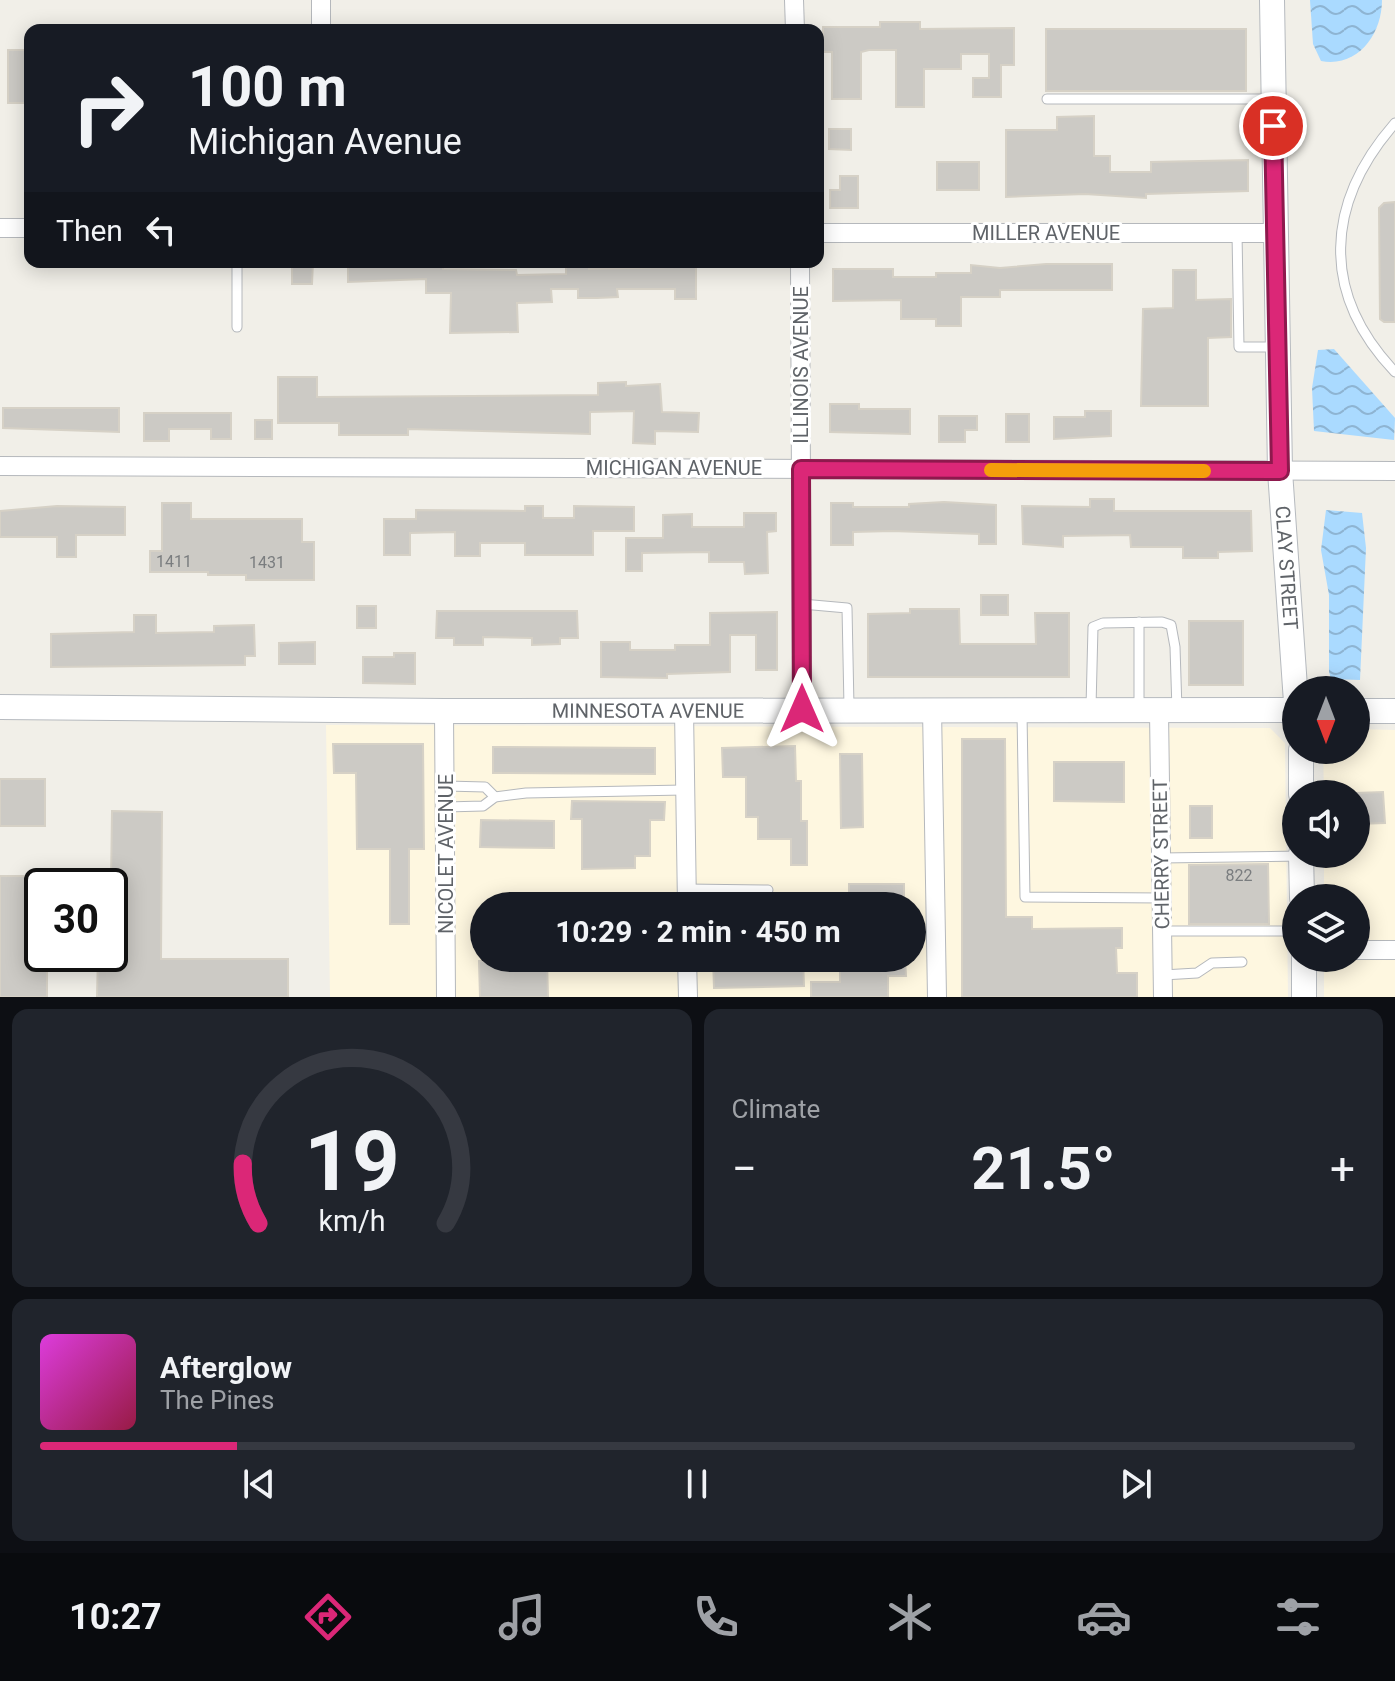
<!DOCTYPE html>
<meta charset="utf-8">
<style>
body{margin:0;font-family:Roboto,sans-serif;background:#20242c;color:#f1f3f6;height:100vh;display:flex;flex-direction:column;font-size:30px;white-space:nowrap}
*{box-sizing:border-box;margin:0}
p{font-size:26px;color:#9ea1a6}
.icon{flex:none;width:44px;height:44px;fill:none;stroke:currentColor;stroke-width:2;stroke-linecap:round;stroke-linejoin:round}
.map{position:relative;height:997px;overflow:hidden}
.sheet{display:flex;flex-direction:column;gap:12px;padding:12px;background:#0d0f14;flex:1}
.sheet>*{flex:none}
.banner{position:absolute;left:24px;top:24px;width:800px;height:244px;border-radius:16px;box-shadow:0 4px 20px #0003;background:#171b24;color:#f1f3f6;overflow:hidden}
.needle{width:52px;rotate:180deg}
.fabs{position:absolute;left:1282px;top:676px;display:grid;gap:16px}
.fabs a{display:grid;place-items:center;width:88px;height:88px;border-radius:50%;background:#171b24;box-shadow:0 4px 20px #0003;font-size:40px}
.speed{position:absolute;left:24px;top:868px;display:flex;gap:16px;font-size:40px;font-weight:700;text-align:center}
.speed>*{display:grid;place-content:center;width:104px;height:104px;border-radius:50%;background:#171b24;box-shadow:0 4px 20px #0003;line-height:1}
.speed .limit{border:4px solid #111;border-radius:12px;background:#fff;color:#111}
.pin{position:absolute;display:grid;place-items:center;width:68px;height:68px;color:#fff;margin:-34px;border:4px solid #fff;border-radius:50%;box-shadow:0 2px 8px #0007}
.me{position:absolute;width:88px;margin:-44px;rotate:0deg;stroke-linejoin:round;filter:drop-shadow(0 0 6px #0008)}
.turn{display:flex;align-items:center;gap:28px;height:168px;padding:0 32px;font-size:36px}
.turn .icon{width:104px;height:104px;stroke-width:2.5}
.turn b{display:block;font-size:56px;line-height:68px}
.then{display:flex;align-items:center;height:76px;padding:0 32px;background:#0003;gap:16px;font-size:30px}
.big{font-size:60px;font-weight:700;line-height:1.1}
.sheet .card{flex:1;display:flex;flex-direction:column;justify-content:center;gap:12px;min-width:0;padding:0 28px;border-radius:16px;background:#20242c}
.sheet .dial{align-items:center;gap:0}
.dial svg{height:208px;overflow:visible;fill:none;stroke:#363941;stroke-width:7;stroke-linecap:round;text-anchor:middle}
.dial text{fill:#f1f3f6;stroke:none}
.song{display:flex;align-items:center;gap:24px}
.cover{width:96px;height:96px;border-radius:12px;background:linear-gradient(135deg,hsl(300 70% 55%),hsl(340 70% 35%))}
.played{height:8px;border-radius:4px;background:linear-gradient(90deg,#db2777 15%,#363941 15%)}
.keys{display:flex;justify-content:space-around;direction:ltr}
.heat{display:flex;justify-content:space-between;align-items:center;font-size:44px;direction:ltr}
.sheet .tiles{flex:1;display:grid;gap:12px;grid-template-columns:1fr 1fr}
.card:last-child{grid-column:span 2}
.trip{position:absolute;left:470px;top:892px;width:456px;height:80px;border-radius:40px;background:#171b24;box-shadow:0 4px 20px #0003;font-weight:700;line-height:80px;text-align:center}
.menu{display:flex;height:128px;justify-content:space-around;align-items:center;background:#090b0e;color:#9ea1a6}
.menu .icon{width:56px;height:56px}
.menu .selected{color:#db2777}
.menu b{font-size:36px;color:#f1f3f6}
.map>svg:first-child{display:block}
.commercial{fill:#fef7e0;fill-rule:evenodd}
.water{fill:url(#water-waves)}
.building{fill:#cccac5;stroke:#d6d1c6;stroke-width:2}
.lines{fill:none;stroke-linecap:round;stroke-linejoin:round}
.lane-casing{stroke:#b5b8bc;stroke-width:11}
.street-casing{stroke:#b5b8bc;stroke-width:20}
.secondary-casing{stroke:#b6babf;stroke-width:26}
.lane{stroke:#fff;stroke-width:9}
.street{stroke:#fff;stroke-width:18}
.secondary{stroke:#fff;stroke-width:24}
.route-casing{stroke:#8e194d;stroke-width:20}
.route{stroke:#db2777;stroke-width:14}
.slow{stroke:#f59e0b;stroke-width:14}
.labels{text-anchor:middle;stroke-width:6;stroke-linejoin:round;paint-order:stroke}
.number-label{font-size:16px;fill:#7a7d7f}
.street-label{font-size:20px;fill:#5f6368;stroke:#fff}
</style>
<div class="map">
<svg width="1395" height="997" viewBox="0 0 1395 997">
<defs>
<pattern id="water-waves" width="16" height="10" patternUnits="userSpaceOnUse" patternTransform="scale(2)"><rect width="16" height="10" fill="#aadaff"/><path d="M0 5q4-4 8 0t8 0" fill="none" stroke="#8eb4d2"/></pattern>
</defs>
<rect width="100%" height="100%" fill="#f1efe8"/>
<g class="commercial">
<path d="M326,725L1270,728L1285,743L1288,997H330ZM484,906H912V958H484Z"/>
<path d="M1356,729L1395,730V997H1324V958H1356V898H1324V854H1356V794H1324L1323,750H1356Z"/>
</g>
<g class="water">
<path d="M1310,0H1382C1382,34 1358,68 1321,61L1313,44Z"/>
<path d="M1334,349L1395,418L1394,440L1314,431L1312,388L1318,350Z"/>
<path d="M1326,510L1362,513L1366,548L1360,680L1331,679L1329,672V595L1321,550Z"/>
</g>
<g class="building">
<path d="M880,22H920V29L1014,28V65H1001V97H973V78H989V54H961V69H924V107H896V50H869L861,52V99H832V52H823V27H880Z"/>
<rect x="1046" y="29" width="200" height="62"/>
<rect x="8" y="50" width="22" height="53"/>
<path d="M1094,116V156H1110V172H1151V162L1248,160V191L1146,194V198L1085,194L1006,197V130H1057V117Z"/>
<path d="M829,129H851V150L829,149Z"/>
<rect x="937" y="162" width="42" height="28"/>
<path d="M840,176H858V208H830V190H840Z"/>
<path d="M1395,202V322H1384L1380,319L1379,208L1384,203Z"/>
<path d="M292,262H313L312,284H292Z"/>
<path d="M348,262H443V269L516,270L517,275L566,274V265L589,264V269L675,267V263H696V299H675V289H617L618,297L597,298H578V289H551L552,302L517,303L518,332L450,333L451,293H426V279L348,282Z"/>
<path d="M1046,264H1112V290H1000V297H961V326H936V319H901V300L833,301V269H893V277H936V273H971V265L1000,268Z"/>
<path d="M1173,270H1196V300L1231,299V337L1208,338V406H1141L1143,309L1173,308Z"/>
<path d="M278,377H317V397L598,395V383L626,382V386L660,384L662,412L699,413L698,432L655,431V444L633,443L634,411L590,412V434L408,429V435H339V423H278Z"/>
<path d="M830,404H859V409H910V434L830,432Z"/>
<path d="M3,408H119V432L3,428Z"/>
<path d="M1085,411H1111V436L1054,439V417H1085Z"/>
<path d="M144,413H231V439H211V429H169V441H144Z"/>
<rect x="1006" y="414" width="23" height="28"/>
<path d="M939,416H977V430H965V442H939Z"/>
<rect x="255" y="420" width="17" height="19"/>
<path d="M1090,499H1114V511H1251L1252,551L1218,552V558H1183V547H1131L1130,535L1063,536V547L1023,544L1022,506L1090,507Z"/>
<path d="M944,502L996,505V544H979V534L892,531L853,532V545H831V503H853V507H909V504Z"/>
<path d="M162,503H191V519H302V542H314V580H246V575H208V572H150V551H162Z"/>
<path d="M57,506L125,507V535H76V557H57V537H0V511Z"/>
<path d="M525,506H543V518H574V506L634,507V531H593V555H525V543H480V556H455V532L410,533V555H384V519H416V510L525,511Z"/>
<path d="M744,513H776V531L767,532L768,573L745,574L744,562H709V552L642,553V571H626V538H663V515L692,514V527H744Z"/>
<rect x="981" y="595" width="27" height="20"/>
<rect x="357" y="606" width="19" height="22"/>
<path d="M910,609H959L960,644H1036L1035,613H1069V677H868V614L910,613Z"/>
<path d="M437,611H577L578,638H560V644L532,645V638L483,637V645H454V638H436Z"/>
<path d="M777,612V670H756V635H730V672L667,674V678L601,677V642H630V650H675V645H710V613Z"/>
<path d="M134,615H156V633L214,632V626L254,625L255,656H245V665L51,667V634L134,632Z"/>
<rect x="1189" y="621" width="54" height="64"/>
<path d="M315,642V664H279V643Z"/>
<path d="M394,653H415V684L363,683V657H394Z"/>
<path d="M962,739H1005L1006,917H1032V929L1122,928V948H1116L1117,973H1137V997H962Z"/>
<path d="M333,744H423L424,849H409V924H390V849H357L356,773H334Z"/>
<path d="M795,746L796,781H801V821H807V865H791V839H758V817H746V777H723L722,748Z"/>
<path d="M493,747L655,748V774L493,773Z"/>
<path d="M840,754H862L863,827L841,828Z"/>
<path d="M1054,762H1124V802L1054,801Z"/>
<rect x="0" y="779" width="45" height="47"/>
<path d="M1383,792L1385,823L1356,824V793Z"/>
<path d="M572,801L665,802L664,820H650V856H635V868L582,869V819H571Z"/>
<rect x="1190" y="806" width="22" height="32"/>
<path d="M112,811L162,812L161,959H288V997H97L98,954H110Z"/>
<path d="M481,820L554,821V848L480,847Z"/>
<path d="M1268,864L1269,924H1189V865Z"/>
<path d="M0,876H42V954H47V997H0Z"/>
<rect x="849" y="884" width="55" height="22"/>
<path d="M713,958H803L804,986L714,988Z"/>
<path d="M840,958H905L906,976H888V997H811V982H840Z"/>
<path d="M547,959L548,997H480L479,961Z"/>
</g>
<g class="lines">
<g class="lane-casing">
<g id="lane">
<path d="M1047,99H1273"/>
<path d="M1395,123C1325,203 1320,293 1395,372"/>
<path d="M1237,233L1239,347H1277"/>
<path d="M237,262V327"/>
<path d="M802,604L847,608L849,707"/>
<path d="M1139,622V707"/>
<path d="M1091,707L1093,627L1103,623L1162,622L1171,625L1175,647L1177,710"/>
<path d="M1022,713L1025,897L1162,898"/>
<path d="M446,786L485,787L495,797"/>
<path d="M446,807L483,806L495,797L526,793L684,790"/>
<path d="M1161,858L1301,856"/>
<path d="M686,889L768,890"/>
<path d="M1162,931H1296"/>
<path d="M1163,975L1197,973L1212,963L1242,962"/>
</g>
</g>
<g class="street-casing">
<g id="street">
<path d="M321,0V30"/>
<path d="M794,0L795,30"/>
<path d="M0,228H30"/>
<path d="M818,233H1274"/>
<path d="M800,262L802,709"/>
<path d="M0,466L1395,471"/>
<path d="M932,709L937,997"/>
<path d="M684,710L687,906"/>
<path d="M444,711L446,997"/>
<path d="M1159,712L1163,997"/>
<path d="M1356,950H1395"/>
<path d="M687,958L688,997"/>
</g>
</g>
<g class="secondary-casing">
<g id="secondary">
<path id="s1" d="M1272,0L1280,471L1296,702"/>
<path id="s2" d="M0,707L444,711L1296,710"/>
<path d="M1356,711H1395"/>
<path d="M1301,794V750"/>
<path d="M1301,854L1302,898"/>
<path d="M1304,958V997"/>
</g>
</g>
<use href="#lane" class="lane"/>
<use href="#street" class="street"/>
<use href="#secondary" class="secondary"/>
</g>
<g class="lines">
<g class="route-casing">
<path id="route" d="M802,709L801,469L1280,471L1273,126"/>
</g>
<use href="#route" class="route"/>
<path class="slow" d="M991,470L1204,471"/>
</g>
<g class="labels">
<g class="number-label">
<text x="174" y="567">1411</text>
<text x="267" y="568">1431</text>
<text x="1239" y="881">822</text>
</g>
<g class="street-label">
<text x="1046" y="240">MILLER AVENUE</text>
<text transform="translate(801 365) rotate(-90)" y="7">ILLINOIS AVENUE</text>
<text x="674" y="475">MICHIGAN AVENUE</text>
<text dy="7" stroke="none"><textPath href="#s1" startOffset="568">CLAY STREET</textPath></text>
<text dy="7" stroke="none"><textPath href="#s2" startOffset="648">MINNESOTA AVENUE</textPath></text>
<text transform="translate(446 854) rotate(-90)" y="7">NICOLET AVENUE</text>
<text transform="translate(1161 854) rotate(-91)" y="7">CHERRY STREET</text>
</g>
</g>
</svg>
<div class="fabs">
<a><svg class="needle" viewBox="-14 -14 28 28"><path d="M0-13l5 13h-10z" fill="#e53935"/><path d="M0 13l5-13h-10z" fill="#9ea1a6"/></svg></a>
<a><svg class="icon" aria-label="sound" viewBox="0 0 24 24"><path d="M4 9h4l5-4v14l-5-4H4zM17 9q2 3 0 6"/></svg></a>
<a><svg class="icon" aria-label="layers" viewBox="0 0 24 24"><path d="M12 4l9 5-9 5-9-5zM3 14l9 5 9-5"/></svg></a>
</div>
<div class="speed"><div class="limit">30</div></div>
<div class="pin" style="left:1273px;top:126px;background:#d93025"><svg class="icon" aria-label="arrive" viewBox="0 0 24 24"><path d="M6 21V4h12l-3 4 3 4H6"/></svg></div>
<svg class="me" style="left:802px;top:709px" viewBox="-20 -20 40 40"><path d="M0-17L14 15 0 8-14 15z" fill="#db2777" stroke="#fff" stroke-width="4"/></svg>
<div class="trip">10:29 · 2 min · 450 m</div>
<div class="banner">
<div class="turn"><svg class="icon" aria-label="right" viewBox="0 0 24 24"><path d="M7 20v-9h11M14 6l5 5-5 5"/></svg><div><b>100 m</b>Michigan Avenue</div></div>
<div class="then">Then<svg class="icon" aria-label="left" viewBox="0 0 24 24"><path d="M17 20v-9H6M10 6l-5 5 5 5"/></svg></div>
</div>
</div>
<section class="sheet">
<div class="tiles">
<div class="card dial"><svg viewBox="0 0 100 80">
<path d="M14 69A42 42 0 1 1 86 69"/>
<path d="M14 69A42 42 0 0 1 8 46" stroke="#db2777"/>
<text x="50" y="56" font-size="32" font-weight="700">19</text>
<text x="50" y="72" font-size="11">km/h</text>
</svg></div>
<div class="card"><p>Climate</p>
<div class="heat"><a>−</a><b class="big">21.5°</b><a>+</a></div>
</div>
<div class="card">
<div class="song"><i class="cover"></i><div><b>Afterglow</b><p>The Pines</p></div></div>
<div class="played"></div>
<div class="keys"><svg class="icon" aria-label="previous" viewBox="0 0 24 24"><path d="M18 5L8 12l10 7zM5 5v14"/></svg><svg class="icon" aria-label="pause" viewBox="0 0 24 24"><path d="M8 5v14M16 5v14"/></svg><svg class="icon" aria-label="next" viewBox="0 0 24 24"><path d="M6 5l10 7-10 7zM19 5v14"/></svg></div>
</div>
</div>
</section>
<nav class="menu">
<b>10:27</b>
<svg class="icon selected" aria-label="directions" viewBox="0 0 24 24"><path d="M12 3l9 9-9 9-9-9zM9 14v-3h6M13 9l2 2-2 2"/></svg>
<svg class="icon" aria-label="music" viewBox="0 0 24 24"><path d="M9 18V5l10-2v13"/><circle cx="6" cy="18" r="3"/><circle cx="16" cy="16" r="3"/></svg>
<svg class="icon" aria-label="phone" viewBox="0 0 24 24"><path d="M5 4h4l2 5-3 2q2 4 5 5l2-3 5 2v4C11 20 4 13 5 4z"/></svg>
<svg class="icon" aria-label="climate" viewBox="0 0 24 24"><path d="M12 3v18M4 7l16 10M4 17L20 7"/></svg>
<svg class="icon" aria-label="car" viewBox="0 0 24 24"><path d="M5 17H2v-5l4-1 3-4h7l3 4 3 1v5h-3M9 17h6M6 11h13"/><circle cx="7" cy="17" r="2"/><circle cx="17" cy="17" r="2"/></svg>
<svg class="icon" aria-label="filters" viewBox="0 0 24 24"><path d="M4 7h16M4 17h16"/><circle cx="9" cy="7" r="2"/><circle cx="15" cy="17" r="2"/></svg>
</nav>
